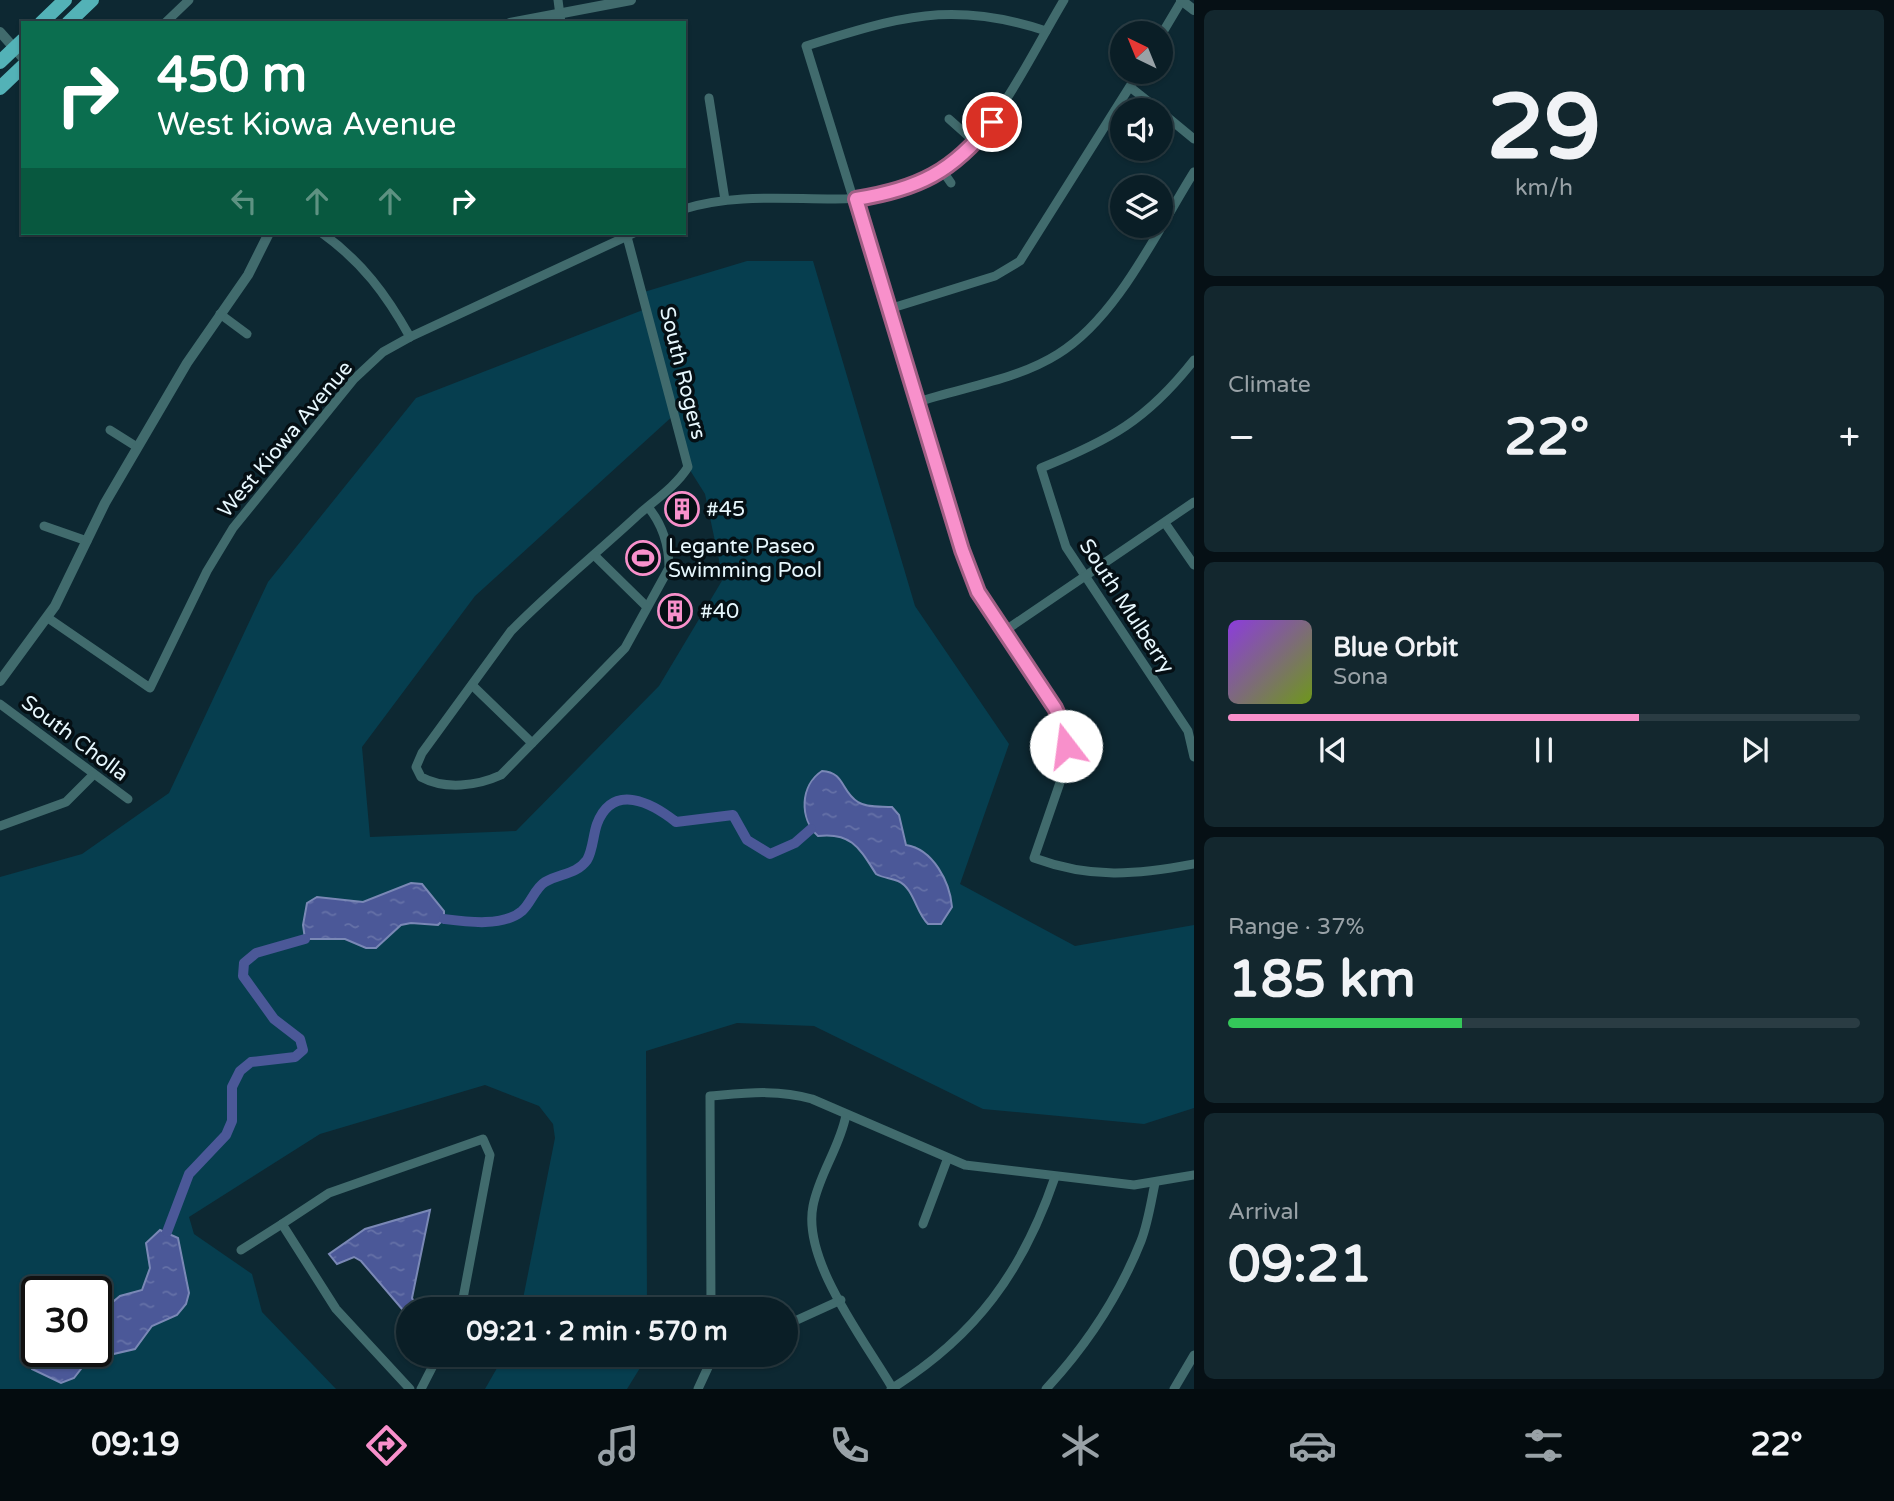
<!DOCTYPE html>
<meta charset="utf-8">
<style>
body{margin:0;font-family:"Varela Round",sans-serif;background:#13272e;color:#f1f3f6;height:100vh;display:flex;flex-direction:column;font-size:26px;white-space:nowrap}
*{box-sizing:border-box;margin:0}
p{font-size:23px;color:#99a2a7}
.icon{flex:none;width:38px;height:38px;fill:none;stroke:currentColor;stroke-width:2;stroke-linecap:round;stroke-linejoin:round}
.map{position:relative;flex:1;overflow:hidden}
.drawer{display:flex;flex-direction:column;gap:10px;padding:10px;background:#061015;width:700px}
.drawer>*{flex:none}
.guide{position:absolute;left:21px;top:21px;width:665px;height:214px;border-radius:0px;box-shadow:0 2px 5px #0004,0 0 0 2px #2a3c43;background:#0b6e4f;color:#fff;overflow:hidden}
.needle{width:46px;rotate:317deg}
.buttons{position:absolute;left:1110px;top:21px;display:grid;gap:14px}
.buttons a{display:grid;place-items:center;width:63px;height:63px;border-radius:50%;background:#0a1e26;box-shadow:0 2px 5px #0004,0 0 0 2px #2a3c43;font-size:35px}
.speed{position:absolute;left:21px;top:1276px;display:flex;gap:14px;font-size:35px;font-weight:700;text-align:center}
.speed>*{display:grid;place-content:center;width:91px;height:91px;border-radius:50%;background:#0a1e26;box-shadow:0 2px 5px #0004,0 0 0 2px #2a3c43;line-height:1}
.speed .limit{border:4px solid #111;border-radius:10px;background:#fff;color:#111}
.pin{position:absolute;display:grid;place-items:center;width:60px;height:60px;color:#fff;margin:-30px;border:4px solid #fff;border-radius:50%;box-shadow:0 2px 7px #0007}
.me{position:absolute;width:77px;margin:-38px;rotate:345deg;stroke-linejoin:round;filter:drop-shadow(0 0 5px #0008)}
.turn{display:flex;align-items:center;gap:24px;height:147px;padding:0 21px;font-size:32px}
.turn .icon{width:91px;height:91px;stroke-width:2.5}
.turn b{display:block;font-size:49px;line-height:60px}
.lanes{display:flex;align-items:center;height:66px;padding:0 21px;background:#0003;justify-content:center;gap:35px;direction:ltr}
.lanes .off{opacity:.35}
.big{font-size:52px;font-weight:700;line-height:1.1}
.drawer .widget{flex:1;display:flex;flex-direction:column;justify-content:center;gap:10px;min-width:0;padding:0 24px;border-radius:10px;background:#13272e}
.drawer .dial{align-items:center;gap:0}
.dial b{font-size:91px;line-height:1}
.song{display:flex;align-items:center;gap:21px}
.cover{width:84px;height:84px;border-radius:10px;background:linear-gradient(135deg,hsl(270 70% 55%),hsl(80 70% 35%))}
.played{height:7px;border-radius:4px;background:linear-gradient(90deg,#f890cb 65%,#2a3c43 65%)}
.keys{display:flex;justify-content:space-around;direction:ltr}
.heat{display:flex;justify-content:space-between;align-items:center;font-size:38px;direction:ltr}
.charge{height:10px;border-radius:5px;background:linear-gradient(90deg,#34c759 37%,#2a3c43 0)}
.trip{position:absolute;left:396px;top:1297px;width:402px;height:70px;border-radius:35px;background:#0a1e26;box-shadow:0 2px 5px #0004,0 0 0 2px #2a3c43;font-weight:700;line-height:70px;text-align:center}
.tab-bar{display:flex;height:112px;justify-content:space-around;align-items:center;background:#040c0f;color:#99a2a7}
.tab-bar .icon{width:49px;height:49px}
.tab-bar .selected{color:#f890cb}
.tab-bar b{font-size:32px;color:#f1f3f6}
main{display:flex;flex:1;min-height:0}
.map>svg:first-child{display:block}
.grass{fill:#063e4f;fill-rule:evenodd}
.water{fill:url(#water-ripples);stroke:#7a88b6;stroke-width:2}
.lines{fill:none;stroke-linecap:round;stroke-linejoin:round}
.canal{stroke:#4b5898;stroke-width:10}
.minor{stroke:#416b6d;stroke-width:9}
.tertiary{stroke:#416b6d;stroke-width:10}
.primary{stroke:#53b2b7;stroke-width:14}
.route-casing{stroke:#a15e84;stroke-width:18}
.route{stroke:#f890cb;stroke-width:12}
.labels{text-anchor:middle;stroke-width:7;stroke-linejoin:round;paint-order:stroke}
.street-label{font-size:21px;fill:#e7f7fd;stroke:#050f14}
.poi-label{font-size:21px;fill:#e7f7fd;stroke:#050f14;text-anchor:start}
</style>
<main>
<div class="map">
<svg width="1194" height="1389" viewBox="0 0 1194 1389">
<defs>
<pattern id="water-ripples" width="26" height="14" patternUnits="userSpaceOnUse" patternTransform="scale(1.75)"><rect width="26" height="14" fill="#4b5898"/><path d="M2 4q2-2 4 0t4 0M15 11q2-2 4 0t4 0" fill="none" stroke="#6571a7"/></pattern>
</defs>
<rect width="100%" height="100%" fill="#0d2832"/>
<g class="grass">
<path d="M747,261H813L915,606L1009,744L960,884L1075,946L1194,925V1108L1144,1124L983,1109L814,1026L737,1023L646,1051L647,1309H521L555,1138L553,1124L539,1106L485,1085L320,1134L189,1217L194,1234L252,1274L262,1312L336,1389H0V877L82,854L169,793L268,582L416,398L648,308L644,292ZM675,414L688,467L705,494L723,579L659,686L516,831L370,837L362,747L475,596ZM37,1292H96V1351H37Z"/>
<path d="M505,1354H648V1355L627,1389H485Z"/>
</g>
<g class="water">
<path d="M822,771C845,772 841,792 858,802C867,808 882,806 892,807L899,815L906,845C933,849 950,882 952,907L941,924H928C916,913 914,888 898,881C891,878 883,878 876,874C860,849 852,832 818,836C799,819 800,785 822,771Z"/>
<path d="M411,883L422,884L444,911V919L438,925L411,923L401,925L376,948H366L345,939H305L303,925L307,903L317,897L363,902Z"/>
<path d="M430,1210L412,1298L418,1309H408V1316L361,1261L354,1257L337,1264L329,1254L365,1229Z"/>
<path d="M160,1230L178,1238L189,1293L186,1304L177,1315L152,1326L135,1349L88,1360L74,1378L61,1383L32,1369L30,1359L37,1346V1351H96V1316L120,1296L142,1290L150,1268L146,1243Z"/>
</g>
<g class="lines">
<g class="canal">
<path d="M444,919C467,922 503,927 522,911C531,903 535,888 545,882C560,873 576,875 587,860C593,850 593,835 597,824C613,782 652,803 676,822L733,815L747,840L770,854L795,843L811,829"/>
<path d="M167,1232L189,1174L226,1135L232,1121V1087L240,1071L251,1062L295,1057L303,1050L300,1039L274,1019L243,976L244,963L256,953L305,939"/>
</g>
<g class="minor">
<path d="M558,0L561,23"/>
<path d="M165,23L189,0"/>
<path d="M1046,31C953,0 897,17 806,46L962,550L978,592L1064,727V771L1034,858C1091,879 1136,875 1194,864"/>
<path d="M1160,37L1182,0"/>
<path d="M1130,87L1159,110"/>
<path d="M709,98L725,200"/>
<path d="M1160,111L1194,139"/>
<path d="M949,119L976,143"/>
<path d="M942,170L951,183"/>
<path d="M684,209C732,194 783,199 833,199C970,200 1004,101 1064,0"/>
<path d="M322,233C362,262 386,294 410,337"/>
<path d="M626,233L688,467C676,486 655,500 638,515C596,554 551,590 511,631L422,753L416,767L421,777C445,790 477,786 501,775L625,648L669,568C669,546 662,524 648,507"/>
<path d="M889,309L995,276L1020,261L1139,72"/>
<path d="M220,314L247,334"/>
<path d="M1194,360C1147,420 1110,440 1041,468L1066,547L1188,731L1194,757"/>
<path d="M918,402C963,387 1017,380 1058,354C1117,318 1157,231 1194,172"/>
<path d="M110,430L137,447"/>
<path d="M1165,523L1194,565"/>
<path d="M44,526L87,541"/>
<path d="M594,555L647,607"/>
<path d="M48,618L150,688L207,571L233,528L354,379L383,352L410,337L634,233"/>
<path d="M1003,632L1194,502"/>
<path d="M472,685L532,743"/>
<path d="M0,704L128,799"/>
<path d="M1065,762L1086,765"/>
<path d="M0,826L66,802L93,775"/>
<path d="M846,1115C840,1147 819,1174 813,1206C802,1261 865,1341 893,1389"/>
<path d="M923,1224L947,1160"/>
<path d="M241,1250L282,1224"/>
<path d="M711,1309L710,1096C746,1093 777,1089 812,1099L965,1165L1134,1185L1194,1175"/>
<path d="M786,1325L841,1300"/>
<path d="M410,1389L336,1309L282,1224L329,1193L483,1139L490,1155L461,1309"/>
<path d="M421,1389L439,1354"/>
<path d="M698,1389L710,1363V1354"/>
<path d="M891,1389C976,1336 1023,1271 1055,1177"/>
<path d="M1046,1389C1086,1346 1119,1296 1141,1241C1148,1223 1151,1202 1155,1183"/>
<path d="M1174,1389L1194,1355"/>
</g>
<g class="tertiary">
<path d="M1181,0L1194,10"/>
<path d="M510,23L631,0"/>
<path d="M0,32L23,58"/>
<path d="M0,681L55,606L105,503L187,363L248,275L269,233"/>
</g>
<g class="primary">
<path d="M41,23L65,0"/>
<path d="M68,23L92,0"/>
<path d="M0,62L23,40"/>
<path d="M0,88L23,66"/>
</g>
</g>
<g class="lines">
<g class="route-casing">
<path id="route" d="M992,122C953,172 918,189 856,199L962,550L978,592L1055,708L1064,727L1066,746"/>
</g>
<use href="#route" class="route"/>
</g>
<defs>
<g id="building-ring" transform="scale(1.75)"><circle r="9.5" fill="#050f14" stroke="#f890cb" stroke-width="1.5"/><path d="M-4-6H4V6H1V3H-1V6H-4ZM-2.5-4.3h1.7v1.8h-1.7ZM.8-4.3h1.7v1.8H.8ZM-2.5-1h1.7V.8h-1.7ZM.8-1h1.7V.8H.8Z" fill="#f890cb"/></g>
<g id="stadium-ring" transform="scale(1.75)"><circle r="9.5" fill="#050f14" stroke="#f890cb" stroke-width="1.5"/><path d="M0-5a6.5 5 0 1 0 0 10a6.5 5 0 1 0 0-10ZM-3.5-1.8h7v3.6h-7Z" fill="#f890cb"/></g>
</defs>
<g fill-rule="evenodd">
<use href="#building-ring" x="682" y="509"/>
<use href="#stadium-ring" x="643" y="558"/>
<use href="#building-ring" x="675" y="611"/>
</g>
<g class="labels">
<g class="street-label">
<text transform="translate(683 373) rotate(76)" y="7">South Rogers</text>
<text transform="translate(285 439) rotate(-50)" y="7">West Kiowa Avenue</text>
<text transform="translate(1127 606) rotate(57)" y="7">South Mulberry</text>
<text transform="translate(75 738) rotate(37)" y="7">South Cholla</text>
</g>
<g class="poi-label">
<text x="706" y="516">#45</text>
<text x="668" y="553">Legante Paseo<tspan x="668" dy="24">Swimming Pool</tspan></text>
<text x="700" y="618">#40</text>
</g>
</g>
</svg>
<div class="buttons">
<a><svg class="needle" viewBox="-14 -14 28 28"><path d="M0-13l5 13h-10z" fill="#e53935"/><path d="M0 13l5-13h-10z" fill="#99a2a7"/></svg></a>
<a><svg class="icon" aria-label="sound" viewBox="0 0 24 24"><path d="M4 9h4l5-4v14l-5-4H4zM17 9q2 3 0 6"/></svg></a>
<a><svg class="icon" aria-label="layers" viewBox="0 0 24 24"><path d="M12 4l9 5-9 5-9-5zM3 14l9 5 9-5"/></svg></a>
</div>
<div class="speed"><div class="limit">30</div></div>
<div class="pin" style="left:992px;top:122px;background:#d93025"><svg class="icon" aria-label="arrive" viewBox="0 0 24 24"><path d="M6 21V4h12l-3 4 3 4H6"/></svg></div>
<svg class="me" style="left:1066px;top:746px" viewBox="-20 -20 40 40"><circle r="19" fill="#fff"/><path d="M0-13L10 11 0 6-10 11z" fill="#f890cb"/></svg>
<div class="trip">09:21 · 2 min · 570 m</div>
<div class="guide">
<div class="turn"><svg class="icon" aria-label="right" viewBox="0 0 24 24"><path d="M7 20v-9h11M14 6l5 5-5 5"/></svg><div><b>450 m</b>West Kiowa Avenue</div></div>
<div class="lanes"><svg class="icon off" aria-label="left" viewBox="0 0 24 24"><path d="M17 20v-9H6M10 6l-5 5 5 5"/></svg><svg class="icon off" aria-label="ahead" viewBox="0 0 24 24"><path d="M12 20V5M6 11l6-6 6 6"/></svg><svg class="icon off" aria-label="ahead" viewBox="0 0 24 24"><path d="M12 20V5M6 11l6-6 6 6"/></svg><svg class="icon" aria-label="right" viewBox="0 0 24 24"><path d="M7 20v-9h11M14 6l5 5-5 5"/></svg></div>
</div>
</div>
<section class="drawer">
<div class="widget dial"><b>29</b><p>km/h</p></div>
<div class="widget"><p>Climate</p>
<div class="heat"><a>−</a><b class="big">22°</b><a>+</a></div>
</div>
<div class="widget">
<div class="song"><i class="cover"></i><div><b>Blue Orbit</b><p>Sona</p></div></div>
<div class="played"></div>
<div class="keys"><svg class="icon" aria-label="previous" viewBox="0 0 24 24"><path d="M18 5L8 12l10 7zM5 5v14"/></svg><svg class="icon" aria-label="pause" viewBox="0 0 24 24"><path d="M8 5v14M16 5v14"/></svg><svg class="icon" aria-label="next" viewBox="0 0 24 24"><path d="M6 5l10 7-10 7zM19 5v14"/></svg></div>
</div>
<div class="widget"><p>Range · 37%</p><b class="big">185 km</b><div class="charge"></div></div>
<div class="widget"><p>Arrival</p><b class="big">09:21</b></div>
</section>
</main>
<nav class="tab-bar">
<b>09:19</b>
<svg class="icon selected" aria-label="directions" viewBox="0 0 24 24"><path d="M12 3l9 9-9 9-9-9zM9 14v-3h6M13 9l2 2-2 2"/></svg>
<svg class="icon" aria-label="music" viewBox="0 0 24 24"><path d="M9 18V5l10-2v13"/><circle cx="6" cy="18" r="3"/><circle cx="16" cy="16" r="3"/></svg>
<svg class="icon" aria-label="phone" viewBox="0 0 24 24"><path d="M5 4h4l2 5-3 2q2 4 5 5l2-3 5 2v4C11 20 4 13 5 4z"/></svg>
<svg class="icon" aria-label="climate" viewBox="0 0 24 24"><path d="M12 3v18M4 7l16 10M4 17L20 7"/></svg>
<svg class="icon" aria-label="car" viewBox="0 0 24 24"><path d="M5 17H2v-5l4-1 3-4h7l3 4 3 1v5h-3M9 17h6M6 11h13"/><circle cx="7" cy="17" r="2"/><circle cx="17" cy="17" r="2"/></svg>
<svg class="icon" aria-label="filters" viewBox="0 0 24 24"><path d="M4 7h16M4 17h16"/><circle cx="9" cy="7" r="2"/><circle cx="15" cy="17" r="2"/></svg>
<b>22°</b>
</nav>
